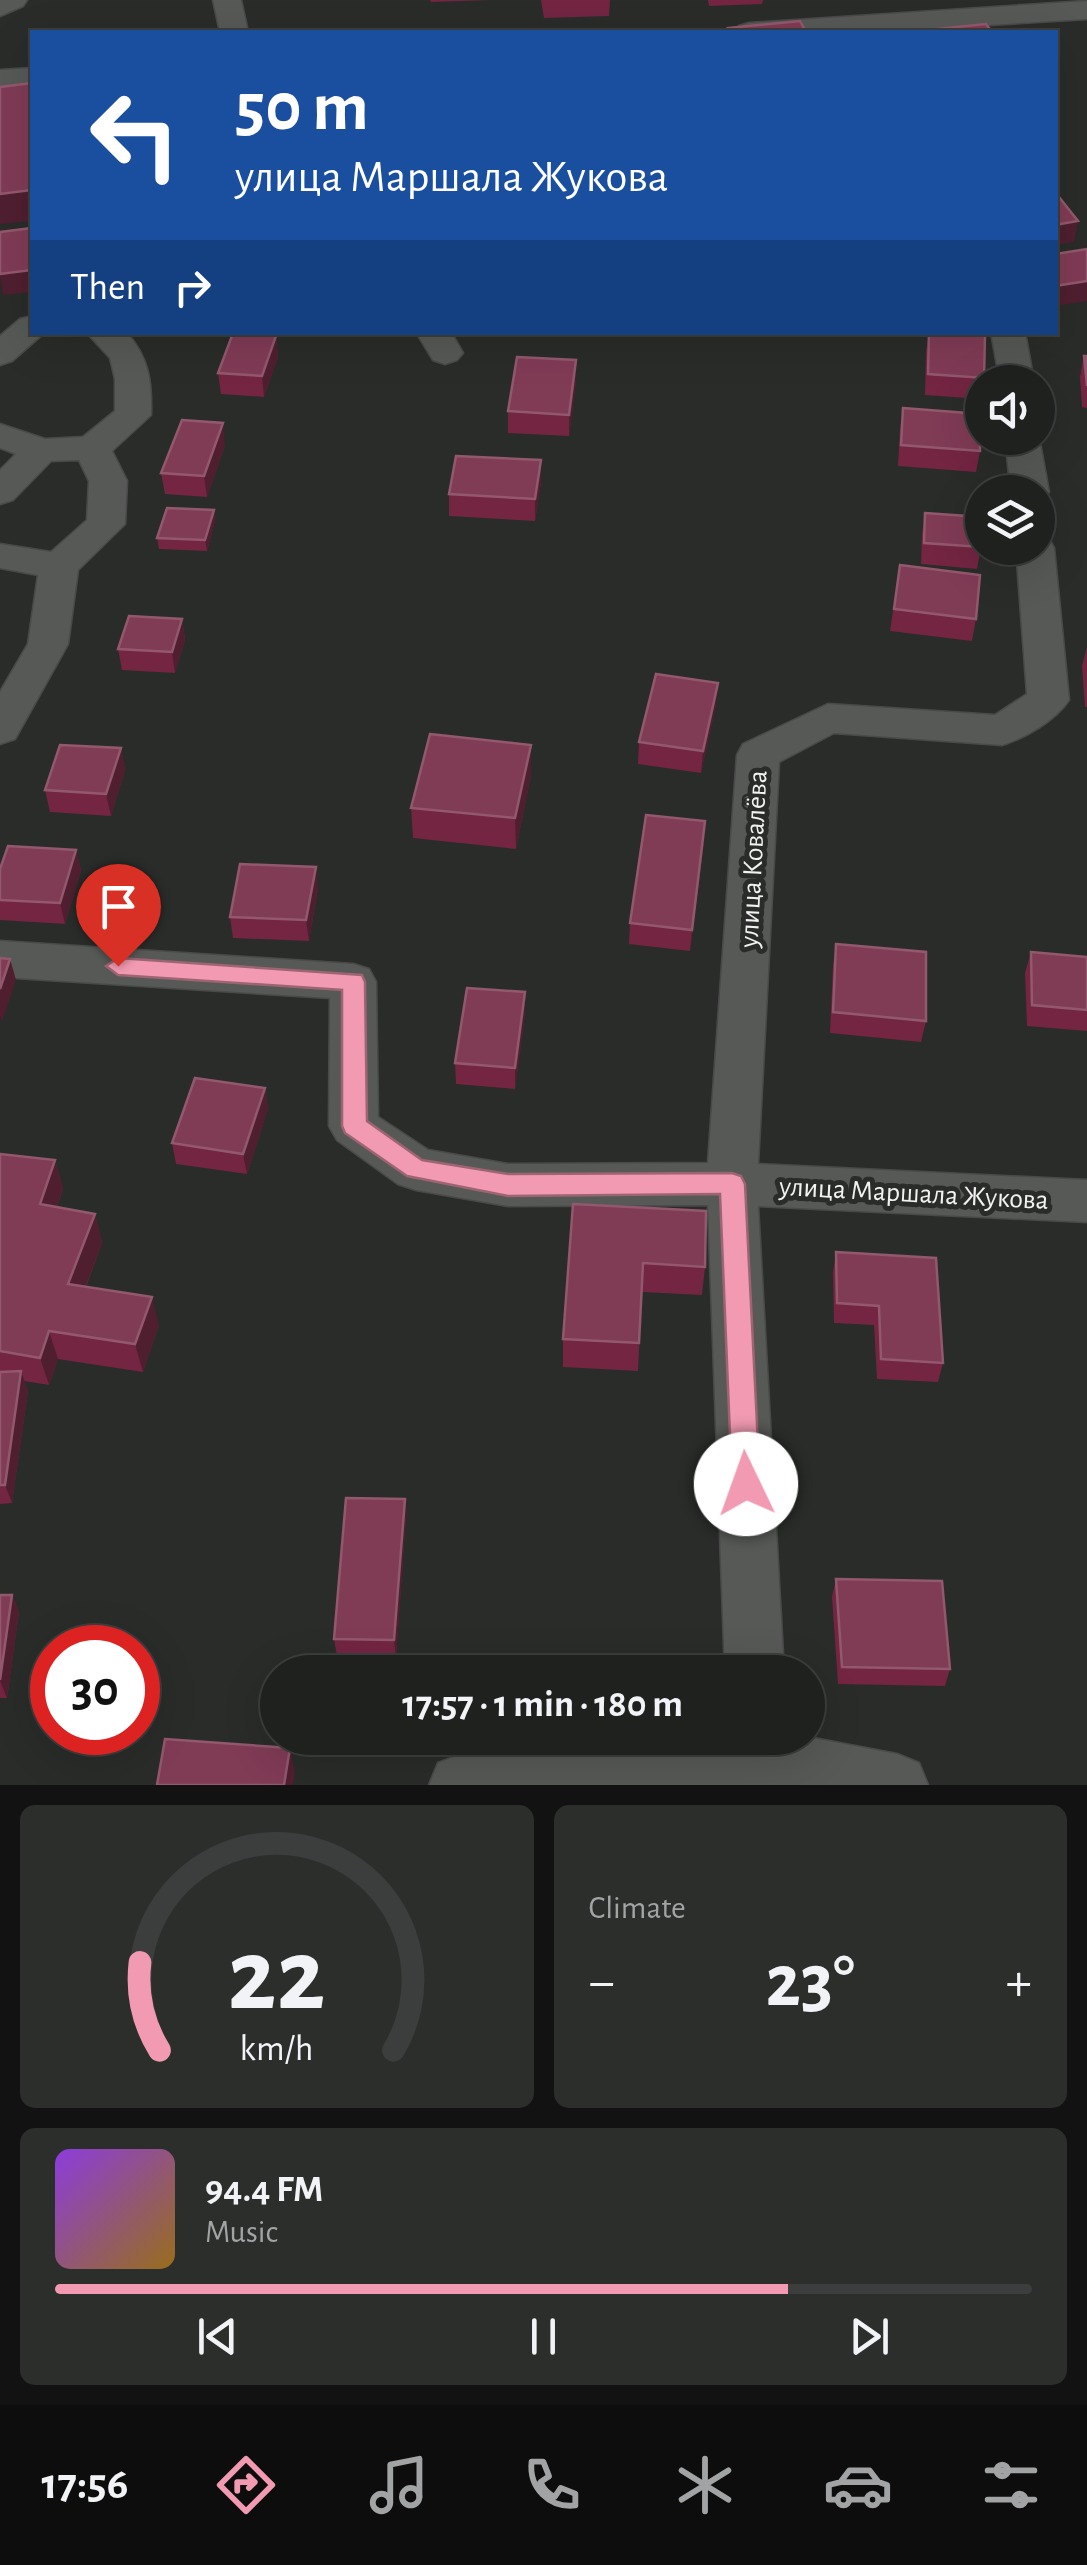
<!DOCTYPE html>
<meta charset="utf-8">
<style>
body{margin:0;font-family:"Alegreya Sans",sans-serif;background:#2c2e2c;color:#f1f3f6;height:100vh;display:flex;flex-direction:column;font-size:38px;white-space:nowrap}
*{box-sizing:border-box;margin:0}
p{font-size:32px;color:#a1a3a4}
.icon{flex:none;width:55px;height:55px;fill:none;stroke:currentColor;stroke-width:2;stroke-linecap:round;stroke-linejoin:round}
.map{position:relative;height:1785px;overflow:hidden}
.side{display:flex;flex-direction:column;gap:20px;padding:20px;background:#111211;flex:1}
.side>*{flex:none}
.hud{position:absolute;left:30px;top:30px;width:1028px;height:305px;border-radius:0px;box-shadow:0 10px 40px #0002,0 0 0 2px #3c3e3d;background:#1a4fa0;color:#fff;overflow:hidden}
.tools{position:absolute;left:965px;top:365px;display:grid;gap:20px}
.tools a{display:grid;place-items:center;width:90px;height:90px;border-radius:50%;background:#1f211f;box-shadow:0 10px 40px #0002,0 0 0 2px #3c3e3d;font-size:50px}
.speed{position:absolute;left:30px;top:1625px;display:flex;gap:20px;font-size:50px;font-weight:700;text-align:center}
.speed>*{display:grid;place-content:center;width:130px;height:130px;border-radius:50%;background:#1f211f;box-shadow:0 10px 40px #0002,0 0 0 2px #3c3e3d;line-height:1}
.speed .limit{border:15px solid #d22;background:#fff;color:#111}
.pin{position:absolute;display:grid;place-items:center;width:85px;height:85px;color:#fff;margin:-102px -42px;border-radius:50% 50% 50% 0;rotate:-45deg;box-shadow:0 0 10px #0007}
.pin .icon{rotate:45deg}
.me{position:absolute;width:110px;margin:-55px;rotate:357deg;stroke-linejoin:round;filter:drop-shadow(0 0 8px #0008)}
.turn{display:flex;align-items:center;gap:35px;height:210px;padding:0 40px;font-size:45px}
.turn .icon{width:130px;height:130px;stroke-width:2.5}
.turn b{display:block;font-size:70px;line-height:85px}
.then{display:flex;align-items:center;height:95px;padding:0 40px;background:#0003;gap:20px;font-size:38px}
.big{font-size:75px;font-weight:700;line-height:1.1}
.side .card{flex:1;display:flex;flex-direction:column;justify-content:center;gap:15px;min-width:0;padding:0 35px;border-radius:15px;background:#2c2e2c}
.side .dial{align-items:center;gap:0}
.dial svg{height:260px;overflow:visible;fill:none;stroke:#3c3e3d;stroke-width:7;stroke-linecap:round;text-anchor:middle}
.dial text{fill:#f1f3f6;stroke:none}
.song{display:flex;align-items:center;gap:30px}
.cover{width:120px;height:120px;border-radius:15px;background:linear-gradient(135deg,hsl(270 70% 55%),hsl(40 70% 35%))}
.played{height:10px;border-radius:5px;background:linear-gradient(90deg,#f19ab1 75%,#3c3e3d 75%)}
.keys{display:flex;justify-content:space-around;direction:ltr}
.heat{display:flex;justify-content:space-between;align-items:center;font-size:55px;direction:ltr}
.side .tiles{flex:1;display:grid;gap:20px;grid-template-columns:1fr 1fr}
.card:last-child{grid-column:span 2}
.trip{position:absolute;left:260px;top:1655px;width:565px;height:100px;border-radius:50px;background:#1f211f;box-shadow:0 10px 40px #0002,0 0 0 2px #3c3e3d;font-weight:700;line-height:100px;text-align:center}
.dock{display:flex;height:160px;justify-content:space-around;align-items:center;background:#0c0d0c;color:#a1a3a4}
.dock .icon{width:70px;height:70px}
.dock .active{color:#f19ab1}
.dock b{font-size:45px;color:#f1f3f6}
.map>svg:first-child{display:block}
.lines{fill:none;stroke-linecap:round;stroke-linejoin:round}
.minor-casing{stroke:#484948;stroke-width:3}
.minor{fill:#565956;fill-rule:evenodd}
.wall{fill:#732542}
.shaded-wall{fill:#4f1f30}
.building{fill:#803b55;stroke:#92586d;stroke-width:2.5}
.route{fill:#f19ab1;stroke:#9d6473;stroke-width:2.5}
.labels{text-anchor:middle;stroke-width:10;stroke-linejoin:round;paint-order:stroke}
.street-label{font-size:28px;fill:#f1f2f1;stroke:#292c29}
</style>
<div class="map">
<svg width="1087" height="1785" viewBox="0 0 1087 1785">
<rect width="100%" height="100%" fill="#292c29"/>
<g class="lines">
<g class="minor-casing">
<g id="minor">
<path d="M0,0H27L23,6L0,16Z"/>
<path d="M213,0H241L248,32H220Z"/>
<path d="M1087,1V19L875,32H734L739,26L749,23Z"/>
<path d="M32,68V86L0,88V70Z"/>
<path d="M32,316V332H45L12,361L0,365V336L20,319Z"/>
<path d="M86,332H126C149,357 152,382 151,415L112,451L127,481L125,524L78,570L68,644L15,739L0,744V692L28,644L38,575L0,568V544L51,552L87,520L89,481L79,460L51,461L13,500L0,504V470L16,454L0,448V424L45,439L83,437L115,411V379L110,358Z"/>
<path d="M416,332H451L463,353L457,360L445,364L433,360Z"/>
<path d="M991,332H1025L1034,382H1000Z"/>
<path d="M1038,432L1049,492L1038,502V492H1011L1005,438H1038Z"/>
<path d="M1038,536L1049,539L1054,548L1069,700C1056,720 1025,738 1002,745L834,733L779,762L758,1164L1087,1180V1222L758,1206L784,1672H725L708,1205L508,1206L416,1190L398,1184L337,1140L329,1126L330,998L0,977V941L353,964L369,969L376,982L378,1117L428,1150L508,1164L708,1163L737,755L743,744L828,704L995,715L1027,694L1016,548H1038Z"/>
<path d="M808,1737L897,1754L919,1763L928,1785H429L438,1763C540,1721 698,1743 808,1737Z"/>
</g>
</g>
<use href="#minor" class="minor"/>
</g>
<g class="wall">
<path d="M430,0H490L431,2Z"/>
<path d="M541,0H610L609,16L544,18Z"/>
<path d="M708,0H763L762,4L709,6Z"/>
<path d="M929,332L984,378L980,399L925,395L926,352Z"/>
<path d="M276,336L278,357L264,397L221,394L218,373Z"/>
<path d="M1084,356H1087V408L1082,407L1080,377Z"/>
<path d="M576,360V381L569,436L508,433V411Z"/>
<path d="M903,408L980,451L976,472L898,466L900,430Z"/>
<path d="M225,445L207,497L165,494L161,473Z"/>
<path d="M541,482L535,521L449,516V494Z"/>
<path d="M214,510L215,521L207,551L159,549L157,538Z"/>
<path d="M925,513L981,547L977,569L921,564L922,534Z"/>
<path d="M900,565L976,619L972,641L890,631Z"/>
<path d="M182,619L185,640L175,673L122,670L118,649Z"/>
<path d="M1087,647V707H1085L1082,666Z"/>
<path d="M716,704L701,773L638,764L639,742Z"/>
<path d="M531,745V775L516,849L413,838L411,808Z"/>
<path d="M121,748L125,770L111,816L50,812L45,790Z"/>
<path d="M704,842L690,951L629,944L630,923Z"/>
<path d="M76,850L81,871L65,924L0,920V900Z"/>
<path d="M318,888L309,941L233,938L230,917Z"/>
<path d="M836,944L926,1021L921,1042L830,1033L833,965Z"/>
<path d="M1031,952L1087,957V1031L1027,1026L1025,973Z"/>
<path d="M525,1013L515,1089L456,1084L455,1063Z"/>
<path d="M265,1088L268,1109L247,1174L176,1164L172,1143Z"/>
<path d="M0,1154L55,1160L63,1189L57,1207L95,1214L102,1243L86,1287L159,1325L143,1372L58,1359L49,1385L24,1381L28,1391L12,1503L0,1504Z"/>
<path d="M573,1204L705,1267L702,1295L642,1292L638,1371L563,1367V1339Z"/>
<path d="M836,1252L943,1363L938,1382L877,1379L874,1325L834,1323L833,1272Z"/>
<path d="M406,1517L396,1657L337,1656L334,1639Z"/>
<path d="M836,1579L950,1669L945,1686L838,1684L832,1597Z"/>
<path d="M0,1595H12L19,1612L7,1698H0Z"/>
</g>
<g class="shaded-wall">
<path d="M32,190V221L0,224V194Z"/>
<path d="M1078,221L1074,242L1055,245V225Z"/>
<path d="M32,270V292L3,295L0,274Z"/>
<path d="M1087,281V301L1055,306V286Z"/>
<path d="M276,336L278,357L264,397L262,376Z"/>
<path d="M576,360V381L569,436V415Z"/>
<path d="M223,423L225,445L207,497L204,476Z"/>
<path d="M541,460V482L535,521V499Z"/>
<path d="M214,510L215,521L207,551L205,540Z"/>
<path d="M182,619L185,640L175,673L172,652Z"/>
<path d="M718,683L716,704L701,773L703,751Z"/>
<path d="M531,745V775L516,849L515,818Z"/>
<path d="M121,748L125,770L111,816L106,794Z"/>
<path d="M705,821L704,842L690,951L692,930Z"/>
<path d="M76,850L81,871L65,924L60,903Z"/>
<path d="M316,867L318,888L309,941L306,920Z"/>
<path d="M10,959L16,980L2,1022L0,1016V989Z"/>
<path d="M525,992V1013L515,1089V1068Z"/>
<path d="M265,1088L268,1109L247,1174L243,1154Z"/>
<path d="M55,1160L63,1189L48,1233L40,1204Z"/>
<path d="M95,1214L102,1243L76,1312L68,1284Z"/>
<path d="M152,1297L159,1325L143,1372L135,1344Z"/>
<path d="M49,1331L58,1359L49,1385L40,1358Z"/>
<path d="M21,1371L28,1391L12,1503L5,1485Z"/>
<path d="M405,1499L406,1517L396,1657L394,1640Z"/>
<path d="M12,1595L19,1612L7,1698L0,1681Z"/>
<path d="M290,1748L295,1772L293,1785H284Z"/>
</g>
<g class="building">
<path d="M800,21L806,32H730L728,28Z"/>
<path d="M986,24L992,32H918L916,31Z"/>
<path d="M32,83V190L0,194V87Z"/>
<path d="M1055,192L1078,221L1055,225Z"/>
<path d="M32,228V270L0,274V232Z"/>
<path d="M1087,249V281L1055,286V254Z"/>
<path d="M929,332L985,335L984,378L928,374Z"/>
<path d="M233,333L276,336L262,376L218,373Z"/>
<path d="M1084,356H1087V386Z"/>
<path d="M517,357L576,360L569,415L508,411Z"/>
<path d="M903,408L980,414V451L901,445Z"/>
<path d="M182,420L223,423L204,476L161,473Z"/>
<path d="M456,456L541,460L535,499L449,494Z"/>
<path d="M167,508L214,510L205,540L157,538Z"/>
<path d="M925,513L981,517V547L924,543Z"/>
<path d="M900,565L980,575L976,619L894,609Z"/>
<path d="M129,616L182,619L172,652L118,649Z"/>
<path d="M656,674L718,683L703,751L639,742Z"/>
<path d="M430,734L531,745L515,818L411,808Z"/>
<path d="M60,745L121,748L106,794L45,790Z"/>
<path d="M646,815L705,821L692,930L630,923Z"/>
<path d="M8,846L76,850L60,903L0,900V869Z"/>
<path d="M240,864L316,867L306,920L230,917Z"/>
<path d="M836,944L926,952V1021L833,1012Z"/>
<path d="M1031,952L1087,957V1010L1032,1005Z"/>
<path d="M0,958L10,959L0,989Z"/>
<path d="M467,988L525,992L515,1068L455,1063Z"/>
<path d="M195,1078L265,1088L243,1154L172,1143Z"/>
<path d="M0,1154L55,1160L40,1204L95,1214L68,1284L152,1297L135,1344L49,1331L40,1358L0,1351Z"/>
<path d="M573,1204L706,1211L705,1267L643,1263L639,1343L563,1339Z"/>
<path d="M836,1252L936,1258L943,1363L881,1359L879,1306L837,1303Z"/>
<path d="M21,1371L5,1485H0V1372Z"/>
<path d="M346,1498L405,1499L394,1640L334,1639Z"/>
<path d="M836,1579L942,1581L950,1669L842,1667Z"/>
<path d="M0,1595H12L0,1680Z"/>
<path d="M165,1739L290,1748L284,1785H157Z"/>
</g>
<path class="route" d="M118,958L362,975L365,982L367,1121L422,1160L508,1174L732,1173L741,1176L745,1184L760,1484L756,1494L746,1498L736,1494L732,1484L720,1194L508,1196L407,1176L345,1133L342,1126V990L118,975L106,966Z"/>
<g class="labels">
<g class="street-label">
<text transform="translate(752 859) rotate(-87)" y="10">улица Ковалёва</text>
<text transform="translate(914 1192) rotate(3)" y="10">улица Маршала Жукова</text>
</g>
</g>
</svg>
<div class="tools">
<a><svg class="icon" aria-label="sound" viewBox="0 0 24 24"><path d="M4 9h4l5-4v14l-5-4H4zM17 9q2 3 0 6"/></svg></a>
<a><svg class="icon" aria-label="layers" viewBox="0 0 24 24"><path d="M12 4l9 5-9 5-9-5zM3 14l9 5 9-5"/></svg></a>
</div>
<div class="speed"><div class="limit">30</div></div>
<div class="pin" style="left:118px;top:966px;background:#d93025"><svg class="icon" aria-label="arrive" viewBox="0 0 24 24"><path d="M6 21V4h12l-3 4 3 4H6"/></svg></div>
<svg class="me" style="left:746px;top:1484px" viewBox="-20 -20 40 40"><circle r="19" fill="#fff"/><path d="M0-13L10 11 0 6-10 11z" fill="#f19ab1"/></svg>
<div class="trip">17:57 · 1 min · 180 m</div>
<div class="hud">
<div class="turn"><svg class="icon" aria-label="left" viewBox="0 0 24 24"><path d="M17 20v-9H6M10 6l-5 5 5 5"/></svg><div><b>50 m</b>улица Маршала Жукова</div></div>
<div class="then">Then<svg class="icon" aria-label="right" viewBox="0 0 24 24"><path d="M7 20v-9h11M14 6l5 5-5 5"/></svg></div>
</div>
</div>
<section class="side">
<div class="tiles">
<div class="card dial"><svg viewBox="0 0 100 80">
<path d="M14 69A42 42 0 1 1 86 69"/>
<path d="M14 69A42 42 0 0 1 8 42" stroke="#f19ab1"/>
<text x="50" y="56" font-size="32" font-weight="700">22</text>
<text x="50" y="72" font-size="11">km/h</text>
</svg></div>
<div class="card"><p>Climate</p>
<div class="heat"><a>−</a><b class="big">23°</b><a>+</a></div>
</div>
<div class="card">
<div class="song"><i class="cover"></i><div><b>94.4 FM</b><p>Music</p></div></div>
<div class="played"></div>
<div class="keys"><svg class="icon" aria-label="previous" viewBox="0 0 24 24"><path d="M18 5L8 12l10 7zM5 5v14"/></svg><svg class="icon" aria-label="pause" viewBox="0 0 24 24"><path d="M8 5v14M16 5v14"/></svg><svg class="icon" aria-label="next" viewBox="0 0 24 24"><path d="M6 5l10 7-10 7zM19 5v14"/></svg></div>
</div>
</div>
</section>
<nav class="dock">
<b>17:56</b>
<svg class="icon active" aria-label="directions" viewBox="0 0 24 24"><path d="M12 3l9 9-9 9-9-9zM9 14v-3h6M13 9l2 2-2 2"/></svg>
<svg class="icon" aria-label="music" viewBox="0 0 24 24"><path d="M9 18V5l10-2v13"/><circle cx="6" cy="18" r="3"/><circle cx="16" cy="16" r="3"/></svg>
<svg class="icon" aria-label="phone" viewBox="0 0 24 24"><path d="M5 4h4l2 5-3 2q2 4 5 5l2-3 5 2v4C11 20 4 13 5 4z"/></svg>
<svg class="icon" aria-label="climate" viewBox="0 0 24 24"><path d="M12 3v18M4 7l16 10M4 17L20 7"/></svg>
<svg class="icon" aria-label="car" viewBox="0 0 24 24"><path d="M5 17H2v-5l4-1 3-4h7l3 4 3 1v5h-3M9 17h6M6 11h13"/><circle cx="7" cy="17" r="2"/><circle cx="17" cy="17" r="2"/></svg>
<svg class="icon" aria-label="filters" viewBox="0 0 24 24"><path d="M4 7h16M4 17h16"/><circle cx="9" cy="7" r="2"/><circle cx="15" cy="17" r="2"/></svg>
</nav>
